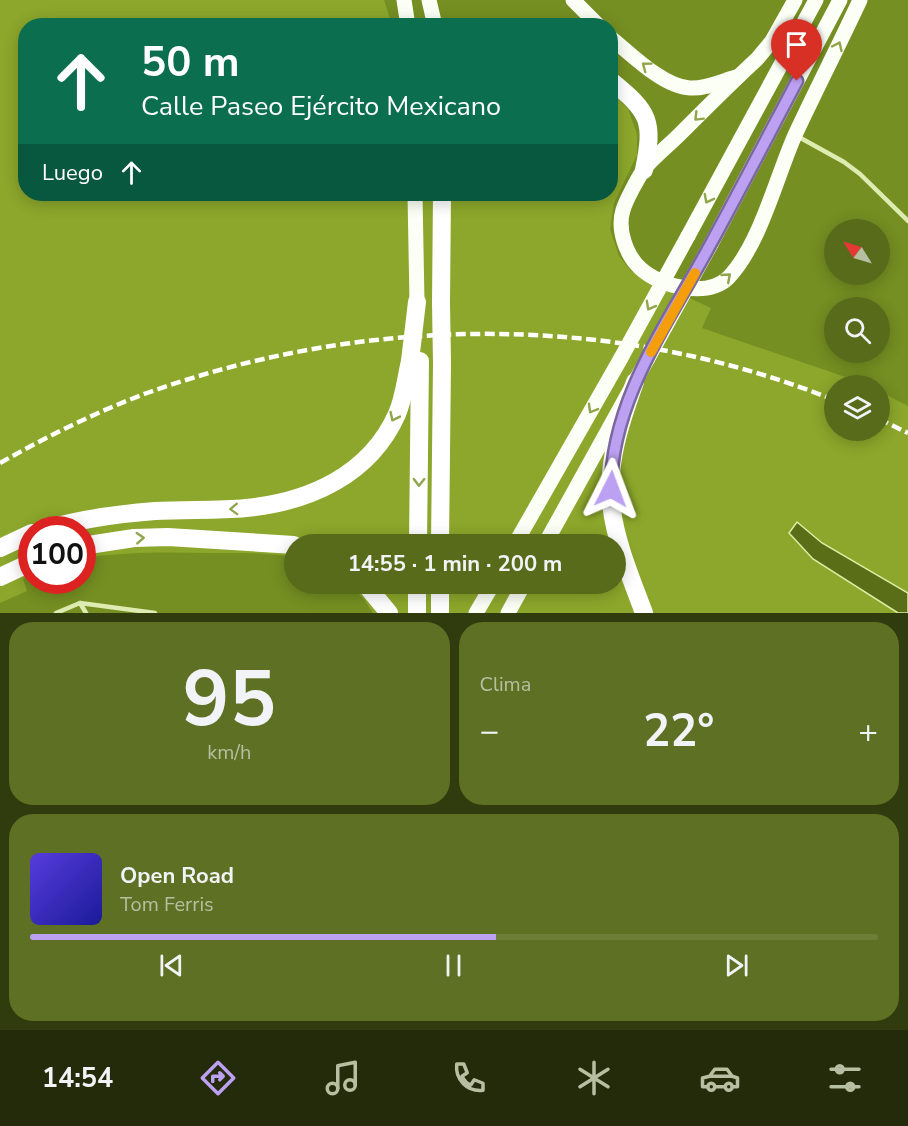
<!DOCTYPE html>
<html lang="es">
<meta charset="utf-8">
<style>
body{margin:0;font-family:"Nunito Sans",sans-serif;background:#5e7023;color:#f1f3f6;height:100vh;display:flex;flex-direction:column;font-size:22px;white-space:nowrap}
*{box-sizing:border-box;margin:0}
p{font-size:20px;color:#b7bfa2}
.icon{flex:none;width:33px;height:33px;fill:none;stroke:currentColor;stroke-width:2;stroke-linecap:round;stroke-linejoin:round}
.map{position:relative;height:613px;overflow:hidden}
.drawer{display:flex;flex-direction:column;gap:9px;padding:9px;background:#303b0e;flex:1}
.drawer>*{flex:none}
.banner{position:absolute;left:18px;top:18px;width:600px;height:183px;border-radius:24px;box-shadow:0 3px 15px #0003;background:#0b6e4f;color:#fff;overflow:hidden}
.needle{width:39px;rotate:307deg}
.buttons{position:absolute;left:824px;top:219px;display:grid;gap:12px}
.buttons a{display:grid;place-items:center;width:66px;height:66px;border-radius:50%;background:#586b1a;box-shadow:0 3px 15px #0003;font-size:30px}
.speed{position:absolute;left:18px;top:516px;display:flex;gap:12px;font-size:30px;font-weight:700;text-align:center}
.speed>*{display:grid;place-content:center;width:78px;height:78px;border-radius:50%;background:#586b1a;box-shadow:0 3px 15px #0003;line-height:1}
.speed .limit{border:9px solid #d22;background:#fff;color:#111}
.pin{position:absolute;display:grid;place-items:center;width:51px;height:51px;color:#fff;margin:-62px -26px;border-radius:50% 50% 50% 0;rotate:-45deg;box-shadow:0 0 6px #0007}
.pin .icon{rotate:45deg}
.me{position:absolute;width:66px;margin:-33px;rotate:3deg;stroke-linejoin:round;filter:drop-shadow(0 0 4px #0008)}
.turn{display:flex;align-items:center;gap:21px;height:126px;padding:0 24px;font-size:27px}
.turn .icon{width:78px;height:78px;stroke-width:2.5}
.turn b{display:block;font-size:42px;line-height:51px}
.then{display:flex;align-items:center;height:57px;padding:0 24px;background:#0003;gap:12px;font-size:22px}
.big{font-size:45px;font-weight:700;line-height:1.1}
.drawer .widget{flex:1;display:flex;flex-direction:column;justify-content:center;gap:9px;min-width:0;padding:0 21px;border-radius:24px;background:#5e7023}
.drawer .dial{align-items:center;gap:0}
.dial b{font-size:78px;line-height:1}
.song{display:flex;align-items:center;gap:18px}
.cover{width:72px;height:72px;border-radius:9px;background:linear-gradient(135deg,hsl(250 70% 55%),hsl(240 70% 35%))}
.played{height:6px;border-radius:3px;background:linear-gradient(90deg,#bca0f2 55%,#6d7e39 55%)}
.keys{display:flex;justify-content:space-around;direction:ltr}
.heat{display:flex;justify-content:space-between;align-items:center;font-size:33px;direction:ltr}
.drawer .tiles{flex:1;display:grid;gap:9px;grid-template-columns:1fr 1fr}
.widget:last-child{grid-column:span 2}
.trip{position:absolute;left:284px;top:534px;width:342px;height:60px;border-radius:30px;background:#586b1a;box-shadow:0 3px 15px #0003;font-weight:700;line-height:60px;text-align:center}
.tabs{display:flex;height:96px;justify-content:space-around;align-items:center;background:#232b0a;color:#b7bfa2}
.tabs .icon{width:42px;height:42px}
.tabs .on{color:#bca0f2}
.tabs b{font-size:27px;color:#f1f3f6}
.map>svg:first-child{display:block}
.green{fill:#8ca72b}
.water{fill:#596e17;stroke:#deeda5;stroke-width:1.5}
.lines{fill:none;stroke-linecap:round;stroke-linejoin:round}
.service{stroke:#dfecb1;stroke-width:4.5}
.primary{stroke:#fcfff6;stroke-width:15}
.motorway{stroke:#fff;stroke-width:18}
.rail{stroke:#fff;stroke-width:4.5;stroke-dasharray:10 4.5;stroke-linecap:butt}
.primary-bridge{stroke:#fcfff6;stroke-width:15}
.motorway-bridge{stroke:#fff;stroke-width:18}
.oneway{stroke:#90a54c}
.oneway2{stroke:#91a54e}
.route-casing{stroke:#7a689d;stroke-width:15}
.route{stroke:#bca0f2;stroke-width:10}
.slow{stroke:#f59e0b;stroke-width:10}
</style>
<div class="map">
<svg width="908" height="613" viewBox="0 0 908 613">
<rect width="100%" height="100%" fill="#758f22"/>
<path class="green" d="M0,0H384L392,25L26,26V194H610L611,92L628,109L637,134V155L614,203L610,229L619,256L631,271L711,308L702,328L869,385L834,386V430H879V391L908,406V613H373L363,598L348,584H615V544H294V557C265,552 236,553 207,553C165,552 124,552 83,558L82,530H32L31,575L23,579L27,591L0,603Z"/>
<path class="water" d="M797,522L822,543L908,593V613H898L813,559L789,533Z"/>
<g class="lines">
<g class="service">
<path d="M797,136L844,162L860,174L908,221"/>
<path d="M80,603L86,613"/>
<path d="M56,613L80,603L155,613"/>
</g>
<g class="primary">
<path d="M404,0L408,26"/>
<path d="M429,0L435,26"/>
<path d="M573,0L599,26"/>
<path d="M795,0L772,41L757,59C731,83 705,109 680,134C668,146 654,157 644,169C638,178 626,200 623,210C617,229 626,255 640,268C660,287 707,298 728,278C760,245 776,178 795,135C816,90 839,45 860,0"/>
<path d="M610,37C630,53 663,87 690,88C705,89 722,81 736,77"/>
<path d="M415,194L417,302"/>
<path d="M688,236L816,0"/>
<path d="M711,244L840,0"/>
<path d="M515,544L621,358"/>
<path d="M545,544L648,358"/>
<path d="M476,613L493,584"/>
<path d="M508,613L524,584"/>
</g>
<g class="motorway">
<path d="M610,80C650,112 654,121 644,170"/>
<path d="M441,303L442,194"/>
<path d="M635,382C621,421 607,461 611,503C615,541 631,578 644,613"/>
<path d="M43,530C79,519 117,514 155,511C185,509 216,511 246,508C309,502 370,475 397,414C404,398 406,378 410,361"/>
<path d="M418,544L420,361"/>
<path d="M440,544L442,363"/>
<path d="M82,546L134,538L168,537L294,545"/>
<path d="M0,548L32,533"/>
<path d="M0,577L32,562"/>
<path d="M365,584L389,613"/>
<path d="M417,613V584"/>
<path d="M440,613V584"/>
</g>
<g class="rail">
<path d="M879,419L908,433"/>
<path d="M0,463C48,436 96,412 147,393C367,314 616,312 834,400"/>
</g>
<g class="primary-bridge">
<path d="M621,358L688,236"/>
<path d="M648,358L711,244"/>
</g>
<g class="motorway-bridge">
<path d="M441,303L442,363"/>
<path d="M410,361L417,302"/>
</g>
</g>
<defs><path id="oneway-chevron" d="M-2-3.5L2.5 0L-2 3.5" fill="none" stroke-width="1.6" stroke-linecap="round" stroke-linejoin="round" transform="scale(1.5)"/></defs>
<g class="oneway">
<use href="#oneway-chevron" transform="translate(838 46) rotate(-65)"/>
<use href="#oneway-chevron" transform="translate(646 66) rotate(-143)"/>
<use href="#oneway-chevron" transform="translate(698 117) rotate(135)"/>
<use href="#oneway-chevron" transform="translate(708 199) rotate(118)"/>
<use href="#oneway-chevron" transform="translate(727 277) rotate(-41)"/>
<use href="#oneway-chevron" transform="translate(650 306) rotate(119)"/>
<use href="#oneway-chevron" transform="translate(592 409) rotate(120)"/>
</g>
<g class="oneway2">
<use href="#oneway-chevron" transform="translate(394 417) rotate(116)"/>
<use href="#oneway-chevron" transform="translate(419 482) rotate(91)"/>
<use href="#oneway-chevron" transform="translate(234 509) rotate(178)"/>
<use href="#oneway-chevron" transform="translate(140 538) rotate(-3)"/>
</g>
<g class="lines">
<g class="route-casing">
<path id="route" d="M611,489C611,400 668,323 709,247C739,192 768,136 797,81"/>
</g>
<use href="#route" class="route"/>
<path class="slow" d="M651,352L695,273"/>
</g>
</svg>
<div class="buttons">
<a><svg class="needle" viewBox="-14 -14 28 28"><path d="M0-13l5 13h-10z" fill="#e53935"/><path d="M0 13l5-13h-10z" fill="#b7bfa2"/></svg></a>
<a><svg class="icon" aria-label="search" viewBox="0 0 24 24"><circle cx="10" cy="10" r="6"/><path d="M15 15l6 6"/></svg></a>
<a><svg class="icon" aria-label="layers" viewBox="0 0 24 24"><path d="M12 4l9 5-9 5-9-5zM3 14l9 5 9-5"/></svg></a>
</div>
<div class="speed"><div class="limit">100</div></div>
<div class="pin" style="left:797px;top:81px;background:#d93025"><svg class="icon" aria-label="arrive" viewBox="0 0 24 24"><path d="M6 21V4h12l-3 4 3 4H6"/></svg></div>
<svg class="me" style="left:611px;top:489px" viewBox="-20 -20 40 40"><path d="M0-17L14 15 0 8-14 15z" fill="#bca0f2" stroke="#fff" stroke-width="4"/></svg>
<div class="trip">14:55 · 1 min · 200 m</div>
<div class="banner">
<div class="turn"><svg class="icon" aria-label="ahead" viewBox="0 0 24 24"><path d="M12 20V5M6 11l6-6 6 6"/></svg><div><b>50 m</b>Calle Paseo Ejército Mexicano</div></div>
<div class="then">Luego<svg class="icon" aria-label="ahead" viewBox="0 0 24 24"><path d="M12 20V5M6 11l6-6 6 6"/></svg></div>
</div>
</div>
<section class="drawer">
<div class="tiles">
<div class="widget dial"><b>95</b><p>km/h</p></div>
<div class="widget"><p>Clima</p>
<div class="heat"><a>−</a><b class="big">22°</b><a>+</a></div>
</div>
<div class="widget">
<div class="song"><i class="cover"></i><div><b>Open Road</b><p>Tom Ferris</p></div></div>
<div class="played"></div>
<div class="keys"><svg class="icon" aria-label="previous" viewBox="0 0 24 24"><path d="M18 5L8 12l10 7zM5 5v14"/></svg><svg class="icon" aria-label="pause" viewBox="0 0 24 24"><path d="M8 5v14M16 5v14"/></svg><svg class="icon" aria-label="next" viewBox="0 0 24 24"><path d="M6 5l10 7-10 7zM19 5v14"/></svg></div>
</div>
</div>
</section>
<nav class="tabs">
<b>14:54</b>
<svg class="icon on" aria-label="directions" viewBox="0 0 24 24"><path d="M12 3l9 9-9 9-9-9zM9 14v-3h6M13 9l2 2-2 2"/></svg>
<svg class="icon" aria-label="music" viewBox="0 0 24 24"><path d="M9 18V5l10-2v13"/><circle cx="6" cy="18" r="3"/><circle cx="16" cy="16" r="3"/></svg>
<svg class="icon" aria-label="phone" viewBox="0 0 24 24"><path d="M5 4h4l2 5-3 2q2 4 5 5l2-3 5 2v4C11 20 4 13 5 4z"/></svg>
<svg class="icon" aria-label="climate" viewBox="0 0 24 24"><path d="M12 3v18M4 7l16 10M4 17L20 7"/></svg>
<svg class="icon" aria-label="car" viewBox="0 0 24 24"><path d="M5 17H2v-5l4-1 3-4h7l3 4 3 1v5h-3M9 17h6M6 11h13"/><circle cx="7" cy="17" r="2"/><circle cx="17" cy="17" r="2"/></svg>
<svg class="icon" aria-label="filters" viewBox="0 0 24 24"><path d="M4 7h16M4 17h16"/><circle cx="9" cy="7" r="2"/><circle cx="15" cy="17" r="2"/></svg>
</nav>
